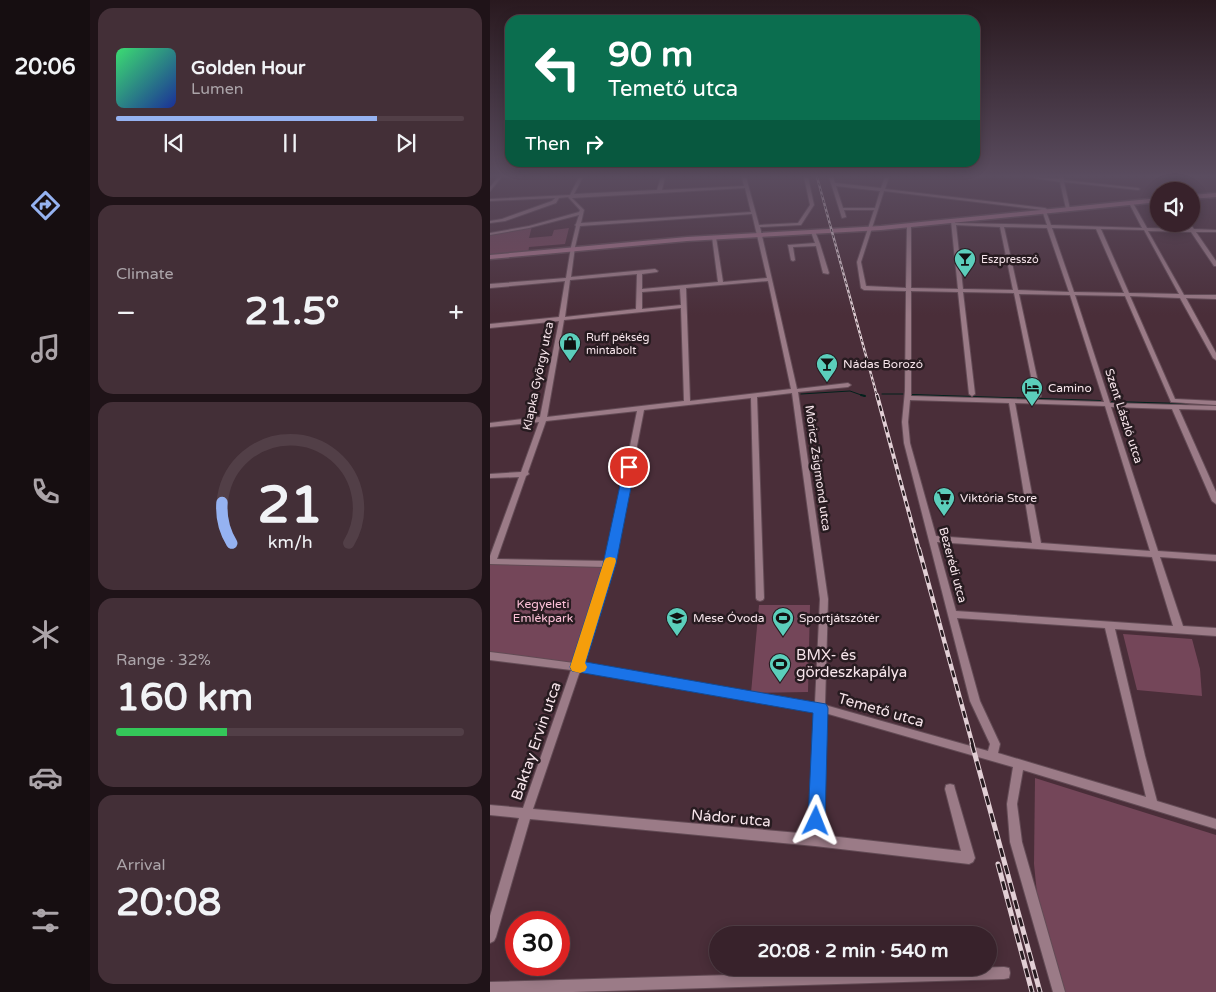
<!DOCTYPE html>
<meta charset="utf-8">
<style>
body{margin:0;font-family:"Varela Round",sans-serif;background:#432f37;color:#f1f3f6;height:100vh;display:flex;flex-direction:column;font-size:19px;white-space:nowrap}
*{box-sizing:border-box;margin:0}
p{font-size:16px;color:#aba4a9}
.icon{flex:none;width:28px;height:28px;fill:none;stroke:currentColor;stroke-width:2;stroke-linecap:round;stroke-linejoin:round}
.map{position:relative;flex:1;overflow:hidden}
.panel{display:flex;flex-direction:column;gap:8px;padding:8px;background:#1f1318;width:400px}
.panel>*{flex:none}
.top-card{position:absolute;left:15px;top:15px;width:475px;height:152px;border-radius:15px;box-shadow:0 2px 12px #0003,0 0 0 1px #523f47;background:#0b6e4f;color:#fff;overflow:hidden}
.tools{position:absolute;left:660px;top:182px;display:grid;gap:10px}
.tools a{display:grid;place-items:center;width:50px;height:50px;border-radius:50%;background:#38222b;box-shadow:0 2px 12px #0003,0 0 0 1px #523f47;font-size:25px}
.speed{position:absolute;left:15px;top:911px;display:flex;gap:10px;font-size:25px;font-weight:700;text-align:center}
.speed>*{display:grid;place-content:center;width:65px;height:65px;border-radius:50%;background:#38222b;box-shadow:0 2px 12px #0003,0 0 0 1px #523f47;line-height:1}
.speed .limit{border:8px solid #d22;background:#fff;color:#111}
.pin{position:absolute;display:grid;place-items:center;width:42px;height:42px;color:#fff;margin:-21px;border:2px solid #fff;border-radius:50%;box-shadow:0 1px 5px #0007}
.me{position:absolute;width:55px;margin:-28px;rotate:2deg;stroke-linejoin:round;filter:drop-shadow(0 0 4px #0008)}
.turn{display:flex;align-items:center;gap:18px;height:105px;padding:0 20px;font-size:22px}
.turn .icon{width:65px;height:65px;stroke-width:2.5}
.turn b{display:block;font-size:35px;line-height:42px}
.then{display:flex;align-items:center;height:48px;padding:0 20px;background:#0003;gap:10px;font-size:19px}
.big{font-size:38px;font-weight:800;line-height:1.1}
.panel .tile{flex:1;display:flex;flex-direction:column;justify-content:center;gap:8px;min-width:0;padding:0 18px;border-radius:15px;background:#432f37}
.panel .dial{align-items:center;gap:0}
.dial svg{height:130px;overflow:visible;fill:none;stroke:#523f47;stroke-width:7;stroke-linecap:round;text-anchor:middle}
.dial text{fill:#f1f3f6;stroke:none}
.song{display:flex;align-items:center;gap:15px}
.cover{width:60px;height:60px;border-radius:8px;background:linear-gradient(135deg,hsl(140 70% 55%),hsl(230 70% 35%))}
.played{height:5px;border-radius:2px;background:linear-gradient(90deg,#95b2f1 75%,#523f47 75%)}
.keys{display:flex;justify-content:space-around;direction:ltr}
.heat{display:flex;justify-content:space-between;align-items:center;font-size:28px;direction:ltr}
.charge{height:8px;border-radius:4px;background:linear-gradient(90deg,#34c759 32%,#523f47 0)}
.trip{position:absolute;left:219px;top:926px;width:288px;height:50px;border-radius:25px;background:#38222b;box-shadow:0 2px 12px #0003,0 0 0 1px #523f47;font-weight:800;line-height:50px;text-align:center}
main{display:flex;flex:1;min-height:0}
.tabs{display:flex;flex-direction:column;width:90px;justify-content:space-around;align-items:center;background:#160e11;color:#aba4a9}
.tabs .icon{width:35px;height:35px}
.tabs .active{color:#95b2f1}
.tabs b{font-size:22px;color:#f1f3f6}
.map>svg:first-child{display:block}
.green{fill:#744659}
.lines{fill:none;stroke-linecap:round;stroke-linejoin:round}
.stream-far1{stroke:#02211c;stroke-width:1}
.stream{stroke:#02211c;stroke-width:2}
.street-casing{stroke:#634b55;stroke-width:2}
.secondary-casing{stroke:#634b55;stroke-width:3}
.street{fill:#9b7b87;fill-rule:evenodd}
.secondary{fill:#aa768c;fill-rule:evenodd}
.rail-far3-casing{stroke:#e2cfd5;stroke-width:2.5}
.rail-far2-casing{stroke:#e2cfd5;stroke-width:4}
.rail-far1-casing{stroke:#e2cfd5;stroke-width:4.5}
.rail-casing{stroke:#e2cfd5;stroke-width:5}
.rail-far3{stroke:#271b20;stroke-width:1;stroke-dasharray:3;stroke-linecap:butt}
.rail-far2{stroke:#271b20;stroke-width:2;stroke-dasharray:5.5;stroke-linecap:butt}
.rail-far1{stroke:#271b20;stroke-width:2.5;stroke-dasharray:7;stroke-linecap:butt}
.rail{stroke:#271b20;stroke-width:3;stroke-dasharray:9;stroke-linecap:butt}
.route{fill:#1a73e8;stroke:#114b97}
.slow{fill:#f59e0b}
.labels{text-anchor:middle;stroke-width:5;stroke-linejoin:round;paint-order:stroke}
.far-poi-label{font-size:11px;fill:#f7e5eb;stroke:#271b20;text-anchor:start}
.poi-label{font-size:12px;fill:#f7e5eb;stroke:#271b20;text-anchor:start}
.street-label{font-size:12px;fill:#f7e5eb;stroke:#271b20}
.park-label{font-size:12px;fill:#fdc1d8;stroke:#271b20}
.near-poi-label{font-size:15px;fill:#f7e5eb;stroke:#271b20;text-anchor:start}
.near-street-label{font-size:15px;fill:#f7e5eb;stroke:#271b20}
</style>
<main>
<nav class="tabs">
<b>20:06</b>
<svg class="icon active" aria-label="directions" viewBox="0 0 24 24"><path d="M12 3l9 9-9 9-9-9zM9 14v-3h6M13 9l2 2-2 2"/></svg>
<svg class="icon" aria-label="music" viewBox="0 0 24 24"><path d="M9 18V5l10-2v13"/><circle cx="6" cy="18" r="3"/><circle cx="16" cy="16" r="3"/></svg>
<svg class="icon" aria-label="phone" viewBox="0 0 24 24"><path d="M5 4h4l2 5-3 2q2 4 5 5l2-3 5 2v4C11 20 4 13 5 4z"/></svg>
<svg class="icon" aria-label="climate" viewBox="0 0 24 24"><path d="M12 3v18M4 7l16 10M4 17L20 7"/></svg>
<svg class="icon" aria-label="car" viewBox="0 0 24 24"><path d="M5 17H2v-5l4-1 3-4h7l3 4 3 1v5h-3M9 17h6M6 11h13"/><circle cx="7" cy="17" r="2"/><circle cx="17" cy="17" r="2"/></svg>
<svg class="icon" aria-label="filters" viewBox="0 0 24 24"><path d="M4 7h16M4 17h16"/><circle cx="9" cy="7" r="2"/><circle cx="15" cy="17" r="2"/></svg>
</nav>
<section class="panel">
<div class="tile">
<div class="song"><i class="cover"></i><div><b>Golden Hour</b><p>Lumen</p></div></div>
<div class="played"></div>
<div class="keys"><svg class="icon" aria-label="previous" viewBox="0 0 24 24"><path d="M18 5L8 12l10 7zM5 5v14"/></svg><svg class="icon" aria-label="pause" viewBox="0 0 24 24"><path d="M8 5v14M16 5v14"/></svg><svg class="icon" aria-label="next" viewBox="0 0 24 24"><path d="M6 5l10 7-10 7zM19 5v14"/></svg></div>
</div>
<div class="tile"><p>Climate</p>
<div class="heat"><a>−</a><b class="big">21.5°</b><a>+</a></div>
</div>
<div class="tile dial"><svg viewBox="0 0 100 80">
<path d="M14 69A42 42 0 1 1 86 69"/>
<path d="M14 69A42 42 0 0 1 8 44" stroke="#95b2f1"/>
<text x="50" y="56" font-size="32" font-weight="700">21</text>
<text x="50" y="72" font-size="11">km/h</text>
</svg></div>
<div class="tile"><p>Range · 32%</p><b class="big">160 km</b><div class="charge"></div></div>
<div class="tile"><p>Arrival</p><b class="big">20:08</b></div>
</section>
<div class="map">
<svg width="726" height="992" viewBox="0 0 726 992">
<rect width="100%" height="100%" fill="#4a2e39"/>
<g class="green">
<path d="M42,226L39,238L62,236L64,230L79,228L75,244L39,247L38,254L0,257V234Z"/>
<path d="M0,562L120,564L87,667L0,652Z"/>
<path d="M269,605H320L318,692L261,693Z"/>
<path d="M633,634L702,639L710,669L712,696L647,690Z"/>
<path d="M545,778L726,835V992H567L552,944L544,864Z"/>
</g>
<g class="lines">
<g class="stream-far1">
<path d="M311,394L360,391L374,396"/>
<path d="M392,394H413"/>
<path d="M422,395L446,396"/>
</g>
<g class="stream">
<path d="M371,395L375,396"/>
<path d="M422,395L610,401"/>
<path d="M622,402L726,405"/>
</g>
<g class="street-casing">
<g id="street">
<path d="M8,177H12L0,191V187Z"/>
<path d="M89,177H93L84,194L167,190L171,177H175L172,190L254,186L252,177H256L269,225L308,223L320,205L314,177H318L324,205L311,225L270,227L307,389L358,383L361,385L358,387L308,392L338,599L335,705L498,751L500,744L480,701L414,443L412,422L415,391L416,291L374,290L371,288L367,262L384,210H354L356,217L352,218L339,177H343L345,183L391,188L395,177H399L395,189L555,208L557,209L556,211L561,225L652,228L639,203L641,202L643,203L657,228L699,229L696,224H700L704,229L726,230V232H706L726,261V266H724L701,232L658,231L694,295H726V299L696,298L726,353V360L723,358L690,298L640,296L685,399L726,401V405L681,402L635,296L585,295L620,403L726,406V410L689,409L726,492V504L722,501L682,409L621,407L668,551L726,555V561L670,557L693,626L726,628V636L625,629L655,756L667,801L726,819V829L533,770L527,804L532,842L575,992H563L520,842L517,804L523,767L335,713L331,835L471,851L455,789L456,785L460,784L464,785L465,789L485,858L483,862L479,864L325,846L40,819L6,937L4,941L0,943V916L29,818L0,815V805L33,808L81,670L0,660V652L84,663L115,567L0,564V556L29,477L0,478V474L31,472L49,422L0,427V423L50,417L69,321L0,328V324L69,317L75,281L0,288V284L76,278L81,247L86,226L85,225L86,224L89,215L39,228L0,235V233L39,226L89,212L90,210L78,197L69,198L66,203L15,221L0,223V221L12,219L62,201L65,198L0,201V199L80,195ZM346,186L390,191L385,208H353ZM255,188L261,212L91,223L94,210L82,198ZM394,191L552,210L557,225L465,223V221H461L468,289L421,288V225L417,224L416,288L376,286L371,262ZM262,214L277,278L233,282L226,237L224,236L222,237L228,282L152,289V274L167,272L168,271L165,269L81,277L85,247L90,226ZM466,225L510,227L523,290L473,289ZM514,227L557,228L579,292L528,290ZM562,228L606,229L634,293L584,292ZM611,229L654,230L689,294L639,293ZM147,274L146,309L75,317L80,280ZM278,281L301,389L200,401L196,288ZM190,289L191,305L152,309V292ZM421,291L468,292L479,394L482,396L485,394L473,292L524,293L545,396L548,398L551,396L529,294L580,295L614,402L421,396ZM191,308L194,401L57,417L74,320ZM302,393L330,599L325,703L93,664L124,564L154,410L261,398L266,598L267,600L270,601L273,600L274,598L267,397ZM420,400L519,403L542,543L446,536L420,443L418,422ZM525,403L615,406L660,551L551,543ZM147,411L117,561L7,559L36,476L39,474L38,472L56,421ZM447,542L662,557L683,626L466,611ZM467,618L615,628L656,797L508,753L510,744L490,701ZM90,671L325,711L320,834L43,809Z"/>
<path d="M538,177H547L569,179V177H573L574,180L648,188L650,189L648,190L574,182L580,209L578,210L576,209L570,182Z"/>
<path d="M321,231H325L330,244L339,273L338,274L333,273L326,246L303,247L305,260L303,261L301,260L298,245L325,243L321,232Z"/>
<path d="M514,967L519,968L520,973L519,978L514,979L83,992H0V982Z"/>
</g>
</g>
<g class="secondary-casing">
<g id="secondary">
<path d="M726,193V197L701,199V195Z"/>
<path d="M669,198V202L391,230L197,241L0,259V255L197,237L391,226Z"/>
</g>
</g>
<use href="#street" class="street"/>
<use href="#secondary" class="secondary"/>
<g class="rail-far3-casing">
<path id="rail-far3" d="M327,177L387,396"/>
</g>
<g class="rail-far2-casing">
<path id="rail-far2" d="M387,395L429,550"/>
</g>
<g class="rail-far1-casing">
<path id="rail-far1" d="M429,549L483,746"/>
</g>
<g class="rail-casing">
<g id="rail">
<path d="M482,744L550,992"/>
<path d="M508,864L542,992"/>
</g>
</g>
<use href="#rail-far3" class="rail-far3"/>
<use href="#rail-far2" class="rail-far2"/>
<use href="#rail-far1" class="rail-far1"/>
<use href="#rail" class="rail"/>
</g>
<linearGradient id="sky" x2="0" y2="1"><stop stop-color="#29191f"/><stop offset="0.56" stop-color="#5a4c5f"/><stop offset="1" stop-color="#5a4c5f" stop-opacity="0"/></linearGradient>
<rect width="726" height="315" fill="url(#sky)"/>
<path class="route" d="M139,463L145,467L126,564L96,662L336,704L338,708L335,821L332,827L326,829L320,827L318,821L323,713L82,671L80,667L113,564L134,467Z"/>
<path class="slow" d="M120,557L125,558L126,561L95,663L97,667L95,671L90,673L82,671L80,667L114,561L116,558Z"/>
<defs>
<g id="bar-pin" transform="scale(1.125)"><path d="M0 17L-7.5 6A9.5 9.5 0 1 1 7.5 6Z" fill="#5bcebb" stroke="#271b20"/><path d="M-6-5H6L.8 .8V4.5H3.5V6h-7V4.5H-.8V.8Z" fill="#111"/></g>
<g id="shop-pin" transform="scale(1.125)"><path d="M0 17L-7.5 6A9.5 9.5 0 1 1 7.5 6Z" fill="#5bcebb" stroke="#271b20"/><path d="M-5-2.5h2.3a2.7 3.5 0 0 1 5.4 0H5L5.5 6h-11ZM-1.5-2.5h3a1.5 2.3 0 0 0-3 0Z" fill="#111"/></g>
<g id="hotel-pin" transform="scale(1.125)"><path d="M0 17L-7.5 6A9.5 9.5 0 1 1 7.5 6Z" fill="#5bcebb" stroke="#271b20"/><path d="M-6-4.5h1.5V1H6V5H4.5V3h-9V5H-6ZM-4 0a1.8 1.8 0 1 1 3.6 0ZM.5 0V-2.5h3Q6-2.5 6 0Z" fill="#111"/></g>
<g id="supermarket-pin" transform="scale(1.125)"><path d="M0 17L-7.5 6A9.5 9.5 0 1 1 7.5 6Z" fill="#5bcebb" stroke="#271b20"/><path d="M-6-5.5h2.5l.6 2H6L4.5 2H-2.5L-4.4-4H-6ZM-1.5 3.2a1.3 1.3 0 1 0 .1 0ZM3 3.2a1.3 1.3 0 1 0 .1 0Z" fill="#111"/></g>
<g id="school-pin" transform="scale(1.125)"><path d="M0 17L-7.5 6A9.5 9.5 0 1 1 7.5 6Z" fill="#5bcebb" stroke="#271b20"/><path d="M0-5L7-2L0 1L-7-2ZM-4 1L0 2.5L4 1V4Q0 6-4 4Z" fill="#111"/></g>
<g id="stadium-pin" transform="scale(1.125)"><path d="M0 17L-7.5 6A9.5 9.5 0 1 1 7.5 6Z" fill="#5bcebb" stroke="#271b20"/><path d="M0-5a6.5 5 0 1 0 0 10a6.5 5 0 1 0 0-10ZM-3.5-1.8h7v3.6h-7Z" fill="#111"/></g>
</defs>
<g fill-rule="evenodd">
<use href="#bar-pin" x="475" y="259"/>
<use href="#shop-pin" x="80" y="343"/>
<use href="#bar-pin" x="337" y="364"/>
<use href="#hotel-pin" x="542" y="388"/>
<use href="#supermarket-pin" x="454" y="498"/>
<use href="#school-pin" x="187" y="618"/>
<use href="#stadium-pin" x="293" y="618"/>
<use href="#stadium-pin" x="290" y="664"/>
</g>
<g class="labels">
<g class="far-poi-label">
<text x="491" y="263">Eszpresszó</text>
<text x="96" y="341">Ruff pékség<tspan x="96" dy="13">mintabolt</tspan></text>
</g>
<g class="poi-label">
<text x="353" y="368">Nádas Borozó</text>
<text x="558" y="392">Camino</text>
<text x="470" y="502">Viktória Store</text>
<text x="203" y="622">Mese Óvoda</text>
<text x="309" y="622">Sportjátszótér</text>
</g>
<g class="street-label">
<text transform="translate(48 376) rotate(-78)" y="4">Klapka György utca</text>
<text transform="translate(634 416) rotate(72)" y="4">Szent László utca</text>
<text transform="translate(328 468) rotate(82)" y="4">Móricz Zsigmond utca</text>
<text transform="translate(463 565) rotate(75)" y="4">Bezerédi utca</text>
</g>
<g class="park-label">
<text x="53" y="608">Kegyeleti<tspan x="53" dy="14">Emlékpark</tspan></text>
</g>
<g class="near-poi-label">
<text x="306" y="660">BMX- és<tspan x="306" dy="17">gördeszkapálya</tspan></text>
</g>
<g class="near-street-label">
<text transform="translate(391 710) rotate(16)" y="5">Temető utca</text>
<text transform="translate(46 741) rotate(-71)" y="5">Baktay Ervin utca</text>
<text transform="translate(241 818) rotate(5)" y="5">Nádor utca</text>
</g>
</g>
</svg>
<div class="tools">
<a><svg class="icon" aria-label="sound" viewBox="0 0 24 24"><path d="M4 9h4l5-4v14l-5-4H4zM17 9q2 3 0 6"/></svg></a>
</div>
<div class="speed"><div class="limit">30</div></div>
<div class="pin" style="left:139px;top:467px;background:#d93025"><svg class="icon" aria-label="arrive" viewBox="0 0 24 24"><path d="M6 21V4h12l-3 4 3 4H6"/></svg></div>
<svg class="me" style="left:326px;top:821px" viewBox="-20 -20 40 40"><path d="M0-17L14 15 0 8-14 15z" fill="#1a73e8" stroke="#fff" stroke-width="4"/></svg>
<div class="trip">20:08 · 2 min · 540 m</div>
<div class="top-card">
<div class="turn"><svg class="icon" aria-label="left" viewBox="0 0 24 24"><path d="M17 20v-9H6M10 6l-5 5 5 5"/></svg><div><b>90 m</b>Temető utca</div></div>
<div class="then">Then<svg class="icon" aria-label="right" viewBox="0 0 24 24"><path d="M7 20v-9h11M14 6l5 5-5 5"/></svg></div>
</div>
</div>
</main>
